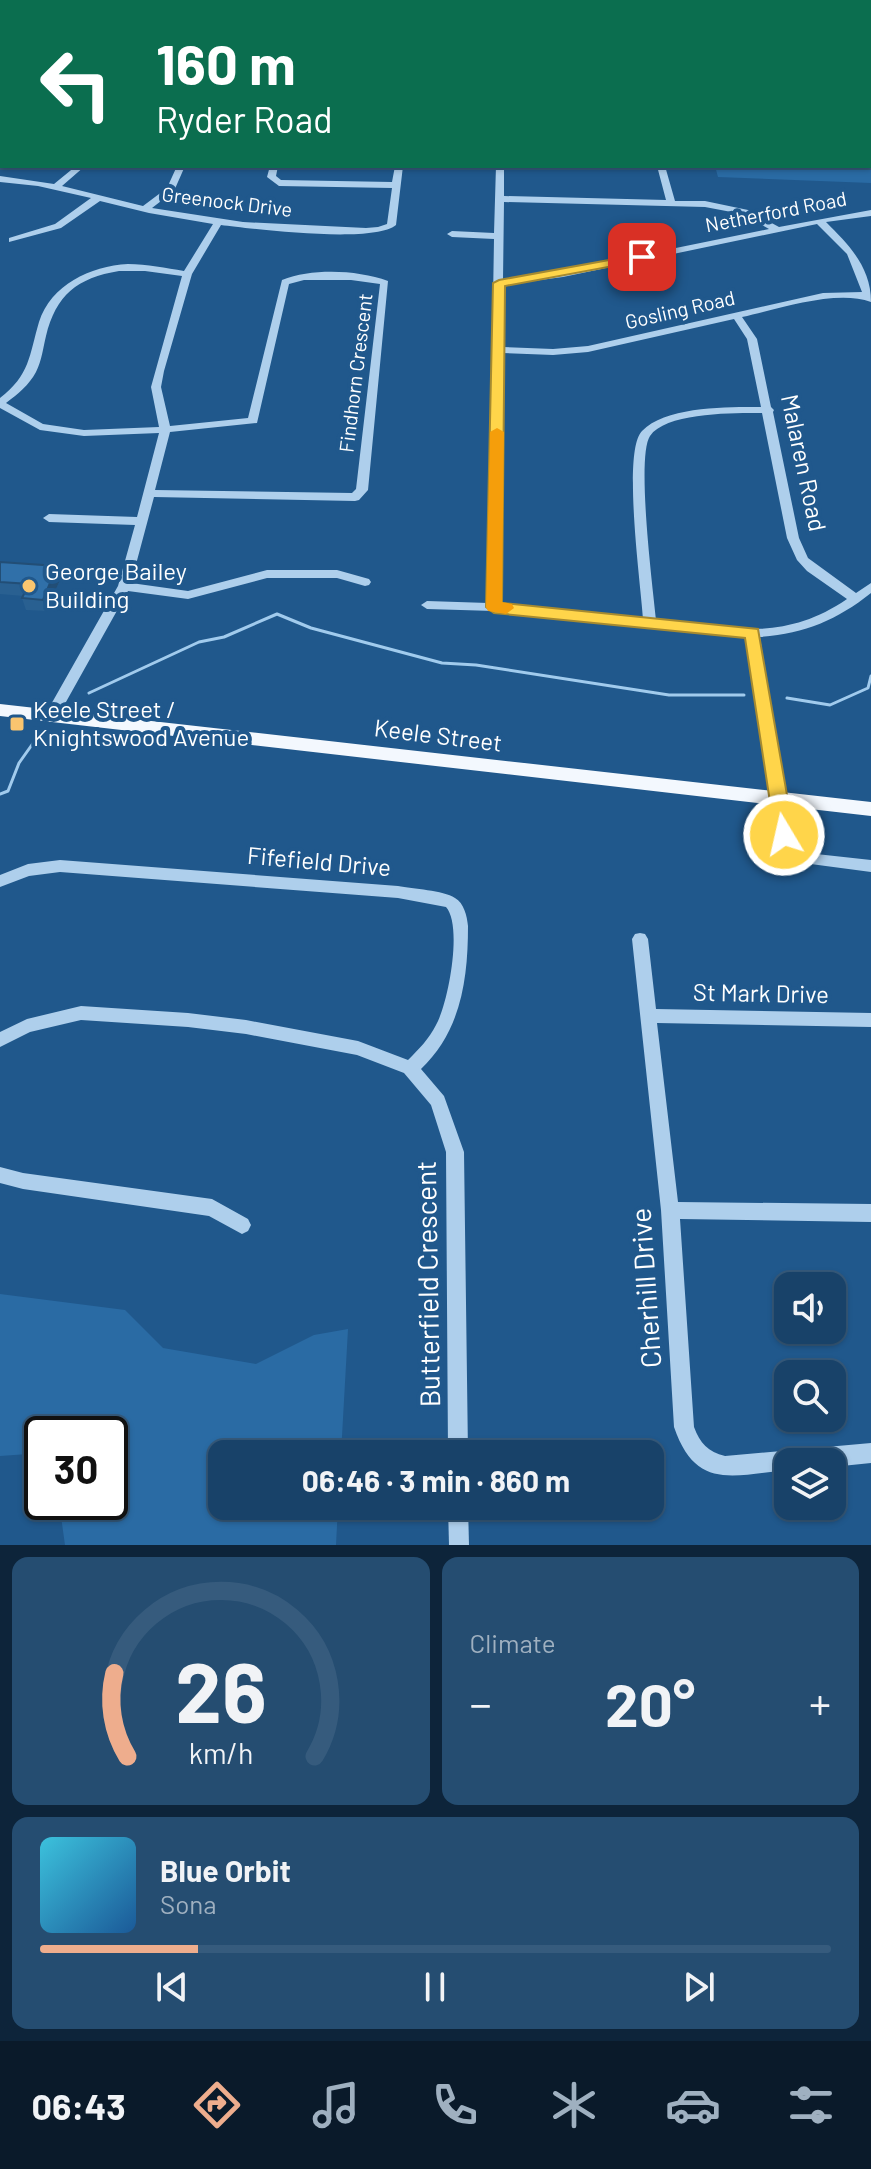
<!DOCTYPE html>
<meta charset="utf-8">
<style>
body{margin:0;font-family:Barlow,sans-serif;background:#254d71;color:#f1f3f6;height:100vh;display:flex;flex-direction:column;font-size:30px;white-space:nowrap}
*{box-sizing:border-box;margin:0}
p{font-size:26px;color:#9fb0c0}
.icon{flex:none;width:44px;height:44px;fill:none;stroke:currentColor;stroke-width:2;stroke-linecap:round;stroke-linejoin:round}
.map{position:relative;height:1545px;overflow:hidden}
.sheet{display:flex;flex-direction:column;gap:12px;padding:12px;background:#0d243a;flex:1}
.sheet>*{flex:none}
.hud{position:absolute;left:0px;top:0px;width:872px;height:168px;box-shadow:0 2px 6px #0004,0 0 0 2px #365b7d;background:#0b6e4f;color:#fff;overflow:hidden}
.fabs{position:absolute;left:774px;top:1272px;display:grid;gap:16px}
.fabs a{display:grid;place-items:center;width:72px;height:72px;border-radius:16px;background:#184269;box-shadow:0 2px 6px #0004,0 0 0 2px #365b7d;font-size:40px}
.speed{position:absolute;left:24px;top:1416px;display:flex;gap:16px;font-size:40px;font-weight:700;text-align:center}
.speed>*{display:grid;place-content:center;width:104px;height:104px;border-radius:50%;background:#184269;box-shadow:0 2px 6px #0004,0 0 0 2px #365b7d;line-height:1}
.speed .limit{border:4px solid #111;border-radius:12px;background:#fff;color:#111}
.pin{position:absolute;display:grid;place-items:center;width:68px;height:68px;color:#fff;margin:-34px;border-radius:16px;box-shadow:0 4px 12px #0006}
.me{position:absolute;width:88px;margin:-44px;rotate:351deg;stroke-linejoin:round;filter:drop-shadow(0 0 6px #0008)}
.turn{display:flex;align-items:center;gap:28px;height:168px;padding:0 24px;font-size:36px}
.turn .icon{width:104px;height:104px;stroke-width:2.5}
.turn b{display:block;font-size:56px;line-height:68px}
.big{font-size:60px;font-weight:700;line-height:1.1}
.sheet .card{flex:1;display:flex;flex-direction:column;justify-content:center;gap:12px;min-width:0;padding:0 28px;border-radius:16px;background:#254d71}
.sheet .dial{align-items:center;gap:0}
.dial svg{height:208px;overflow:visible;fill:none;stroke:#365b7d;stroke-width:7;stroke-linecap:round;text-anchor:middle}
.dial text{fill:#f1f3f6;stroke:none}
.song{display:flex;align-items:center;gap:24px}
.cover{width:96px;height:96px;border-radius:12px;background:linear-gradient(135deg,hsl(190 70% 55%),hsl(210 70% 35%))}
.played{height:8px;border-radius:4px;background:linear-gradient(90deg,#eead8d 20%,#365b7d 20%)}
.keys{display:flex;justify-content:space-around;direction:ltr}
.heat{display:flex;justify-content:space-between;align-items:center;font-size:44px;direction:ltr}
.sheet .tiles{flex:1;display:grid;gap:12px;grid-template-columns:1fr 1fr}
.card:last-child{grid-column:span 2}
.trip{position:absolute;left:208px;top:1440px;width:456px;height:80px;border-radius:16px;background:#184269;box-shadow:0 2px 6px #0004,0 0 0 2px #365b7d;font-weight:700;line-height:80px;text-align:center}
.tab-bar{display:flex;height:128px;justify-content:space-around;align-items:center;background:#0a1a2a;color:#9fb0c0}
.tab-bar .icon{width:56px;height:56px}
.tab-bar .current{color:#eead8d}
.tab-bar b{font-size:36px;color:#f1f3f6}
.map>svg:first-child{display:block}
.green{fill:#2a6ba4}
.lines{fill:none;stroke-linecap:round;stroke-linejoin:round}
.stream{stroke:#a1cbed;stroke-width:3}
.minor{fill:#aecfec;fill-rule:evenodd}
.major{fill:#f3f8fe;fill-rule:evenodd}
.wall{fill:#296091}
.shaded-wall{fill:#224e76}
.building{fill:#3070a9;stroke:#224e76;stroke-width:2}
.route{fill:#ffd54a;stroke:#a68a30;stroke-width:2}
.slow{fill:#f59e0b}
.poi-dot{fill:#f9c56f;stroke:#20588c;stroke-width:3}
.labels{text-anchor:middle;stroke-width:8;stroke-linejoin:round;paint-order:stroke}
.far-street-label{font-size:20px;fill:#fff;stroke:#20588c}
.street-label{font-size:24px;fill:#fff;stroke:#20588c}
.poi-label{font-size:24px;fill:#fff;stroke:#20588c;text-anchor:start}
.near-street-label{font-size:28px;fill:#fff;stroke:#20588c}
</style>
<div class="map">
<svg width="871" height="1545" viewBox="0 0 871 1545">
<rect width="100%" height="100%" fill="#20588c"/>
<g class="green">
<path d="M871,43V183L718,177L715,166H870Z"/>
<path d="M0,1294L125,1310L163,1348L256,1364L314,1335L348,1329L341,1454H222V1506H338L336,1545H65L59,1502H110V1434H42V1453L0,1456Z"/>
</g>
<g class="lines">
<g class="stream">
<path d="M89,693L199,642L224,637L277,614L311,628L442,663L476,665L669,695H744"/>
<path d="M787,698L830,705L868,688L871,676"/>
<path d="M0,794L8,791L19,763L41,732"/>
</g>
<g class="minor">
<path d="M90,0H98L89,2Z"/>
<path d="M173,0H181L172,2Z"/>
<rect x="256" y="0" width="8" height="2"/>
<path d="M337,0H345L336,2Z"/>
<rect x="416" y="0" width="8" height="2"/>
<path d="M496,0H504L495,2Z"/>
<rect x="583" y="0" width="8" height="2"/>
<rect x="667" y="0" width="8" height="2"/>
<path d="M751,0H759L761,2H753Z"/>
<path d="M834,0H843L845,2H836Z"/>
<rect x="0" y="3" width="2" height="6"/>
<rect x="870" y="3" width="1" height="4"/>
<rect x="0" y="34" width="2" height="4"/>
<rect x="870" y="37" width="1" height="4"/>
<rect x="0" y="128" width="2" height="4"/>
<path d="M76,166H85L62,186L143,206L167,188L177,166H185L174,191L152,208L243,222L366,228L378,227L387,224L392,188L279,186L267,177L270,166H278L276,176L281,180L392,182L395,166H403L396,225C373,244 254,229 221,225L192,274L164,371L161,387L170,426L248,418L282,280C313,268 357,270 388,281L368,490L359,500L355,501L154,497L131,583L188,591L267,570H337L369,579L371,582L369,585L365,586L337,578H267L188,599L128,591L57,718L52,720L45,715L118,586L135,525L49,522L43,518L49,514L137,517L159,433L84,436L40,430L0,408V398C30,375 29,356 39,322C51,285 90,266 128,264C147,264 166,268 184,271L213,224L149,213L100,201L61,228L9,242V238L55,224L91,198L38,186L0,182V176L54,184ZM119,271H145L182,276L151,387L159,427L84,430L43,424L6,403C18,394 29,385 36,372C42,360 43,348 46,336C56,295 77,278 119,271ZM304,280H351L380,284L356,489L352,493L155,490L170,432L257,423L289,284Z"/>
<path d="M496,166H504V196L666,200L657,166H665L675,201H705L748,210L779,227L871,210V216L826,222C849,245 871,267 871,302C836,289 779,309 742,317L757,339L771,407L774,410L773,412L799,538L808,558L856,593L871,583V593C837,620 804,634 760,637L791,835L798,852L871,860V872L788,861L777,835L768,787L747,637L494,611L427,609L421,605L427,601L488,603L494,239L452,237L447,234L452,231L494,233ZM504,202L705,207L742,214L769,229L563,271L503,280ZM817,224L847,254L862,292L823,293L588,346L553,349L503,347V285L563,277ZM734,319L747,339L761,407C728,407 666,406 642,431C622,451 641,586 643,619L500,603L503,353L553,355L588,352ZM762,413L787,538L797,560L807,571L847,599C783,643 728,628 656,620C653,589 636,457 650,436C666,412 736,413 762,413Z"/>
<path d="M60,860L398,886C413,889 443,890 455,898C464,903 467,916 468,926C468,979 461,1031 421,1069L444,1096L464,1152L468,1454H448L446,1152L431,1105L404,1073L357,1055L246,1034L188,1027L81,1020L30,1032L0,1047V1032L27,1019L81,1006L188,1013L246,1020L358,1041L408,1060C419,1049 429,1039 436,1025C448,1004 463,926 446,907L398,898L60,872L29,876L0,887V875L28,864Z"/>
<path d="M640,933L645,934L648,939L656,1009L871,1013V1027L657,1023L678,1202L871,1204V1222L680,1219L694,1427C700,1443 708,1452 725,1456L871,1443V1463L832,1467V1462H788V1470C733,1475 696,1491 674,1427L661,1210L632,939L635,934Z"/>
<path d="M0,1167L23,1173L212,1199L248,1219L251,1225L248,1231L242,1234L209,1216L23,1189L0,1183Z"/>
<path d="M448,1506H468L469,1545H449Z"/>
</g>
<path class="major" d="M0,704L871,802V816L0,716Z"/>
</g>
<path class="wall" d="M0,562L61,578L46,611L26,610L22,598L24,596L0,594Z"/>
<path class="shaded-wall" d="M57,566L61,578L46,611L43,600Z"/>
<path class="building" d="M0,562L57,566L43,600L22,598L29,584L0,582Z"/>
<path class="route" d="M642,254L646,255V260L505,286L502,603L758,629L794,835L791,840H778L775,835L745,638L494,613L486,607L493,283L499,280Z"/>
<path class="slow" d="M497,428L504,432L502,602L512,604L514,608L506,614L488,611L486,607L490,432Z"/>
<g class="poi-dot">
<circle cx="29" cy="586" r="8"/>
<rect x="9" y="716" width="16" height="16" rx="4"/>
</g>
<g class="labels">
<g class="far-street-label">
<text transform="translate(227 202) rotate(7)" y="7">Greenock Drive</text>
<text transform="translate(776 212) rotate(-11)" y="7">Netherford Road</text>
<text transform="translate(680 310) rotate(-13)" y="7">Gosling Road</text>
<text transform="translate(356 373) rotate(-83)" y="7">Findhorn Crescent</text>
</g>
<g class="street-label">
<text transform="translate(803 463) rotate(78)" y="8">Malaren Road</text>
<text transform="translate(438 736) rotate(7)" y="8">Keele Street</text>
<text transform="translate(319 862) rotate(5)" y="8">Fifefield Drive</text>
<text transform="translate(761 994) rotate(1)" y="8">St Mark Drive</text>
</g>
<g class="poi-label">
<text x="45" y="580">George Bailey<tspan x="45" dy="28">Building</tspan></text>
<text x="33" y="718">Keele Street /<tspan x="33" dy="28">Knightswood Avenue</tspan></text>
</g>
<g class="near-street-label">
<text transform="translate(428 1284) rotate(-91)" y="10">Butterfield Crescent</text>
<text transform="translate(646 1288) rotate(-94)" y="10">Cherhill Drive</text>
</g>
</g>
</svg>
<div class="fabs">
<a><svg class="icon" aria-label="sound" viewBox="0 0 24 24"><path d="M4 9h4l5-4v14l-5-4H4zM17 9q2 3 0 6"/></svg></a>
<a><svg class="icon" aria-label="search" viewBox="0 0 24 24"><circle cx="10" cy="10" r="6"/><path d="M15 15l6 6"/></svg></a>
<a><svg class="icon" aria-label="layers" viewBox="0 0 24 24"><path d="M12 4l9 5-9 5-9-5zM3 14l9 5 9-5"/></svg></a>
</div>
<div class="speed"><div class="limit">30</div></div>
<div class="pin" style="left:642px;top:257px;background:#d93025"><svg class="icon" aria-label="arrive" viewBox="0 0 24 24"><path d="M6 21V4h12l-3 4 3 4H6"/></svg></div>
<svg class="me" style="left:784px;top:835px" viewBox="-20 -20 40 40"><circle r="17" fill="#ffd54a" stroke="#fff" stroke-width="3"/><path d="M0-11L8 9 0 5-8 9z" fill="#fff"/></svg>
<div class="trip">06:46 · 3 min · 860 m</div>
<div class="hud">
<div class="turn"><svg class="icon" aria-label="left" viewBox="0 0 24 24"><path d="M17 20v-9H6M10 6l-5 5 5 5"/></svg><div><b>160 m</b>Ryder Road</div></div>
</div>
</div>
<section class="sheet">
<div class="tiles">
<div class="card dial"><svg viewBox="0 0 100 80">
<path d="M14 69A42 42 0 1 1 86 69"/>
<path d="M14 69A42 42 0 0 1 9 37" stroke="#eead8d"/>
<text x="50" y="56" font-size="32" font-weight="700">26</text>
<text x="50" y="72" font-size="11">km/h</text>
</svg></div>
<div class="card"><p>Climate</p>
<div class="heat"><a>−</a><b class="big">20°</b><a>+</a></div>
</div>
<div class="card">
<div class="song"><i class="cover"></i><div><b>Blue Orbit</b><p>Sona</p></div></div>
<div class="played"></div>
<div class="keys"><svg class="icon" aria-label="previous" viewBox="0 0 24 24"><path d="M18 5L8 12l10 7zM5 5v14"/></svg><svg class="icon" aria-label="pause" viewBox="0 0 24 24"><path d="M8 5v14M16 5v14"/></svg><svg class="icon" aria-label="next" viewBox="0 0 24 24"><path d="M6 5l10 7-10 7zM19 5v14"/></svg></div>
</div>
</div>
</section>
<nav class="tab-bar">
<b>06:43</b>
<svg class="icon current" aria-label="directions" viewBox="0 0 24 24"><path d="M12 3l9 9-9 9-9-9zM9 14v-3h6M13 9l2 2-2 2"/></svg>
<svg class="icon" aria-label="music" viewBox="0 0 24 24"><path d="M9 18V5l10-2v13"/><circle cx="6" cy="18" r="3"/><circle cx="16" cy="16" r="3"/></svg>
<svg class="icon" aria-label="phone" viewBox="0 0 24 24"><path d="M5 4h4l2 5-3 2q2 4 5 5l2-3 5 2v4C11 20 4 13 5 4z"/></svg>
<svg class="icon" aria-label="climate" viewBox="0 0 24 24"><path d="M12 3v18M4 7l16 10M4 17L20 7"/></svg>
<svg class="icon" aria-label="car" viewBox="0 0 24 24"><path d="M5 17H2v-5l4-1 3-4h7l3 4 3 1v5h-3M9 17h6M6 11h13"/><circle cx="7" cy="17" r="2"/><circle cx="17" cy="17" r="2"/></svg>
<svg class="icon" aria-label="filters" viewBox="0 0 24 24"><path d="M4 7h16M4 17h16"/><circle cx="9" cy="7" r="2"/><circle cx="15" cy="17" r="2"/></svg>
</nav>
